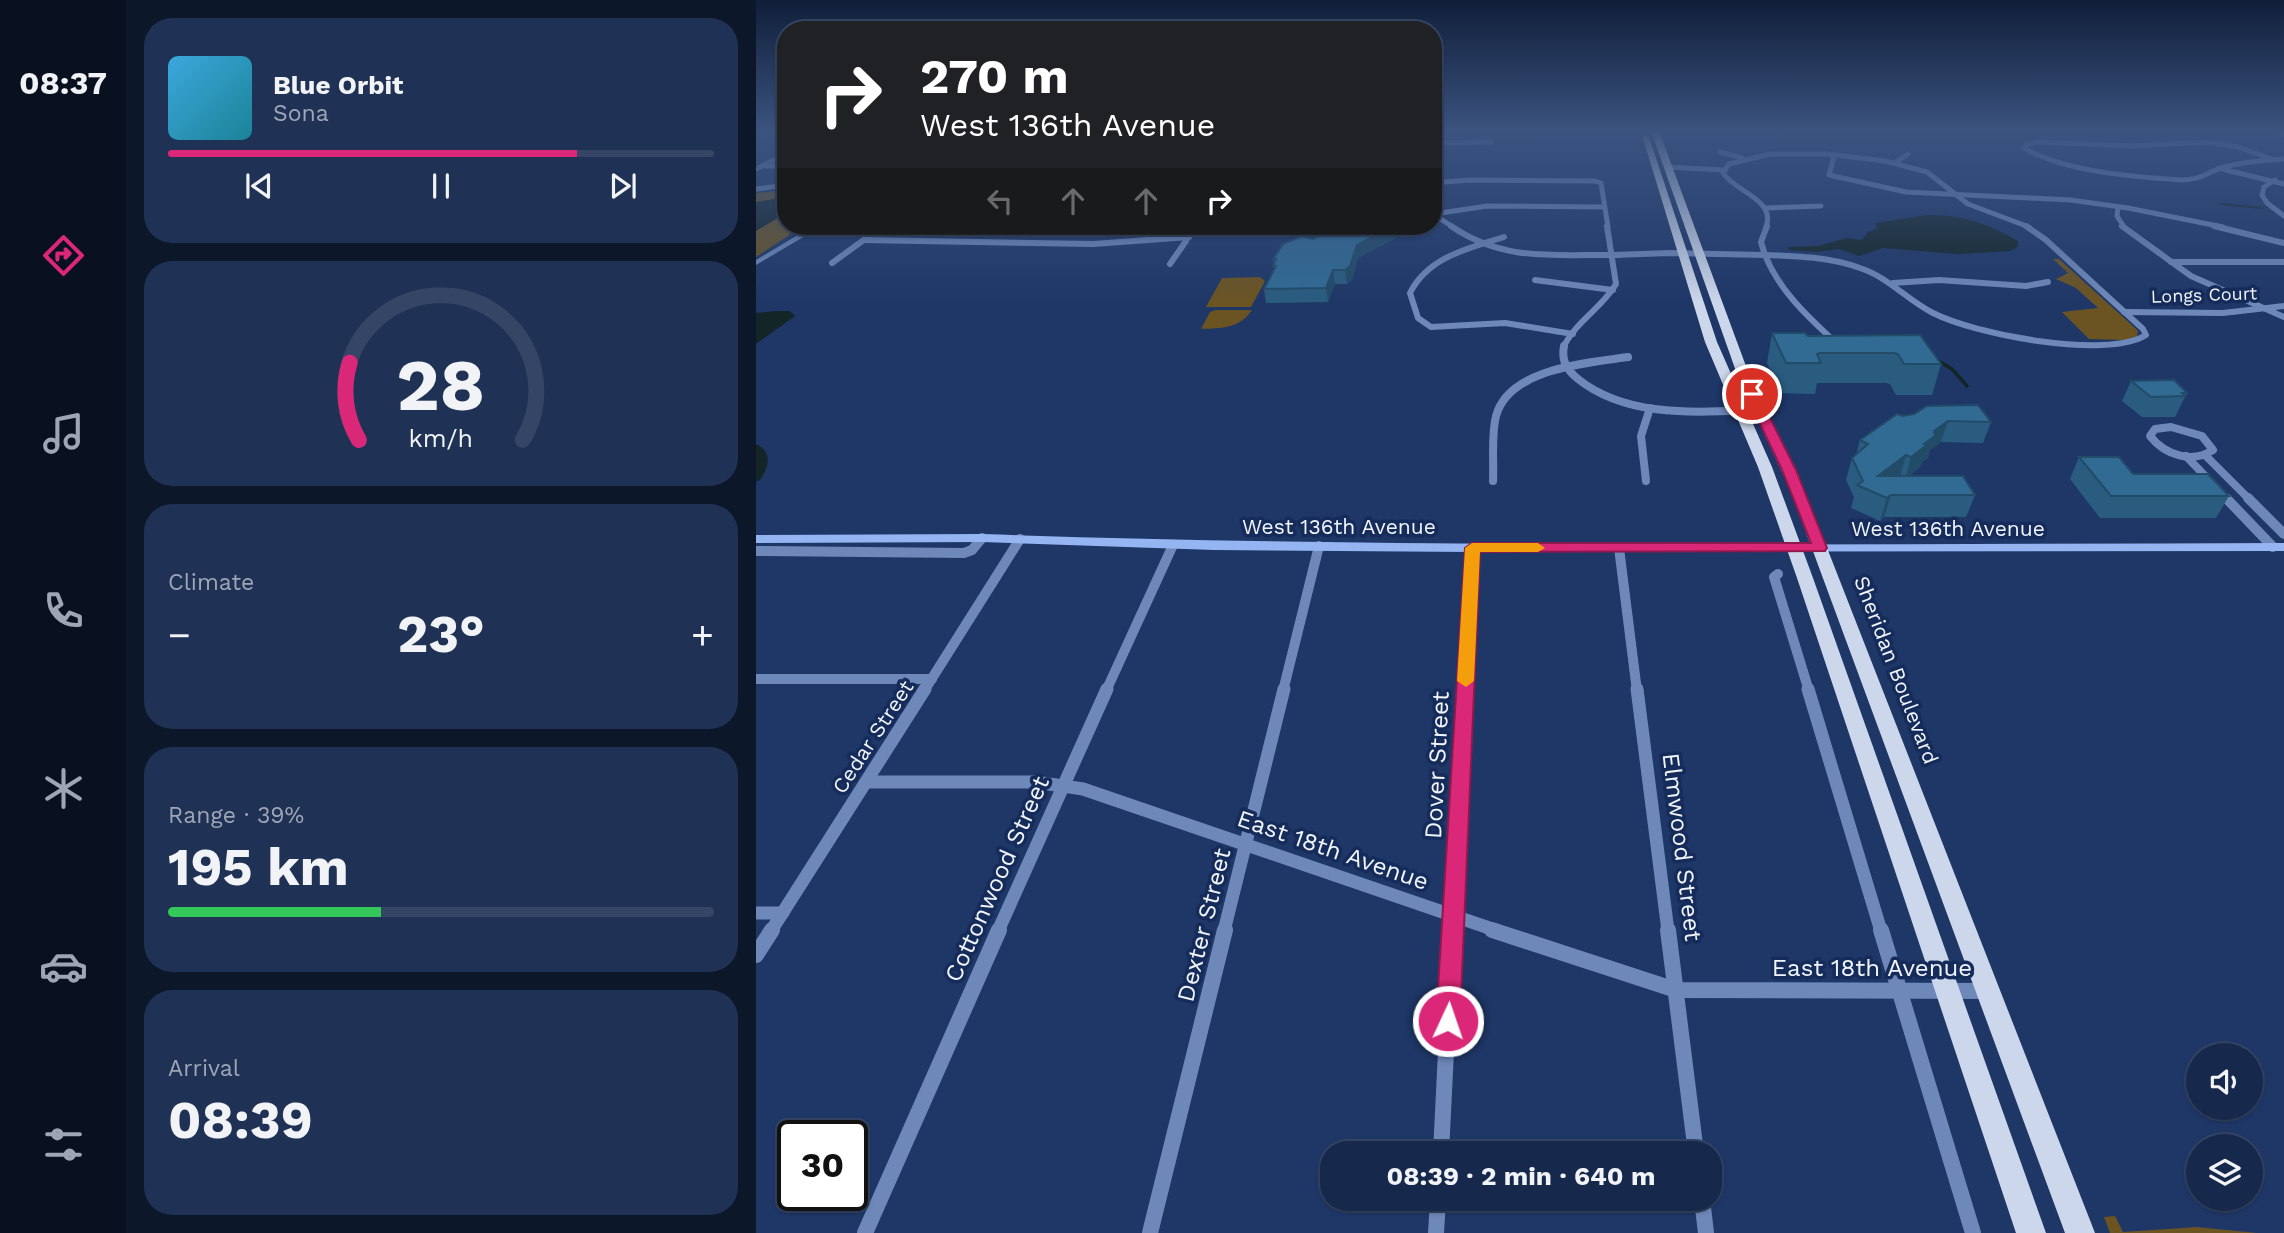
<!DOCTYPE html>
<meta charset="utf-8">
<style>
body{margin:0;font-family:"Work Sans",sans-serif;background:#1f3154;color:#f1f3f6;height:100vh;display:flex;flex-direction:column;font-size:26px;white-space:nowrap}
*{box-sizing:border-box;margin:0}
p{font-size:23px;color:#9ea6b6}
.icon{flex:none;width:38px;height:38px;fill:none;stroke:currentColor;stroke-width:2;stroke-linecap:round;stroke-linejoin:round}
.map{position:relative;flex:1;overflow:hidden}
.side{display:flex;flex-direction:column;gap:18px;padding:18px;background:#0c172a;width:630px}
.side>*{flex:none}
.hud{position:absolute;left:21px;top:21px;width:665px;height:214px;border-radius:28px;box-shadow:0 2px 5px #0004,0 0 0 2px #354565;background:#202124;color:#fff;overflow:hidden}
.controls{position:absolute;left:1430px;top:1043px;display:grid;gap:14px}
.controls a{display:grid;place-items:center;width:77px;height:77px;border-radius:50%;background:#16294d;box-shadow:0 2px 5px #0004,0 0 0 2px #354565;font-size:35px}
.speed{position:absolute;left:21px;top:1120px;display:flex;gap:14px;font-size:35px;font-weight:700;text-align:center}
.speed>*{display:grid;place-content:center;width:91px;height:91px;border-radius:50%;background:#16294d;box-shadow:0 2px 5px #0004,0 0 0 2px #354565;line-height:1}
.speed .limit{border:4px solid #111;border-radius:10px;background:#fff;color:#111}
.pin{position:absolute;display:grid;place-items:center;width:60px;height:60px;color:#fff;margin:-30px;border:4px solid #fff;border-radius:50%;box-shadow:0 2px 7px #0007}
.me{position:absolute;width:77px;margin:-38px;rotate:3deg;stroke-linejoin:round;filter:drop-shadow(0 0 5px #0008)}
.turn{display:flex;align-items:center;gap:24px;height:147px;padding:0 28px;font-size:32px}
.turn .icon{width:91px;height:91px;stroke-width:2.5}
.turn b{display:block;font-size:49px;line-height:60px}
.lanes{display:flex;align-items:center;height:66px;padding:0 28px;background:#0003;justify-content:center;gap:35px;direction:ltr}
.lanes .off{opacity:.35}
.big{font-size:52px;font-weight:700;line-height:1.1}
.side .card{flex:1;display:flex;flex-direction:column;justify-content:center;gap:10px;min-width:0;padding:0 24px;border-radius:28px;background:#1f3154}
.side .dial{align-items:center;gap:0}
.dial svg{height:182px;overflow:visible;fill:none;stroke:#354565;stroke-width:7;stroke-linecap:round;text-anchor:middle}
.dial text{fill:#f1f3f6;stroke:none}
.song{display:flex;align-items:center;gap:21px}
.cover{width:84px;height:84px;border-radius:10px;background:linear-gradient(135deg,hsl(200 70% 55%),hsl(190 70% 35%))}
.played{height:7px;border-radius:4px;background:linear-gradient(90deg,#db2777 75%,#354565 75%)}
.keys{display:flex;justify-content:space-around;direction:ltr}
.heat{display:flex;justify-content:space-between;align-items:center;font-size:38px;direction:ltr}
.charge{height:10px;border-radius:5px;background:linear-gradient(90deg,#34c759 39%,#354565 0)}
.trip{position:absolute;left:564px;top:1141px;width:402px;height:70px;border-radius:28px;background:#16294d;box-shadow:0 2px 5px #0004,0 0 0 2px #354565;font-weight:700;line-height:70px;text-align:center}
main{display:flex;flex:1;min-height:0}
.tabs{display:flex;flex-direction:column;width:126px;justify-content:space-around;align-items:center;background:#09101f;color:#9ea6b6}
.tabs .icon{width:49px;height:49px}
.tabs .selected{color:#db2777}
.tabs b{font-size:32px;color:#f1f3f6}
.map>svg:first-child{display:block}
.green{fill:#6c5422}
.water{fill:#142527}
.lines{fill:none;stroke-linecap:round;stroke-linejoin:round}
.stream-far1{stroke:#142527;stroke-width:2}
.stream{stroke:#142527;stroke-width:3.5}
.canal{fill:#142527;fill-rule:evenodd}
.minor-far5{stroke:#6e88b9;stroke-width:5}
.minor-far4{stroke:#6e88b9;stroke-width:6}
.minor-far3{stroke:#6e88b9;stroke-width:8}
.minor-far2{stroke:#6e88b9;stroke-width:10}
.minor-far1{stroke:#6e88b9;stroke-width:13}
.minor{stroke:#6e88b9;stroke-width:16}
.tertiary{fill:#6e88b9;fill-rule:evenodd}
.secondary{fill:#94b5f2;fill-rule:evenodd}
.primary{fill:#ccd7eb;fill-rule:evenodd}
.wall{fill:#2a5c7f}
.shaded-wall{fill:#224b68}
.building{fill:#316b94;stroke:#224b68;stroke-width:2}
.route{fill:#db2777;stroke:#8e194d;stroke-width:2}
.slow{fill:#f59e0b}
.labels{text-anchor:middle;stroke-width:7;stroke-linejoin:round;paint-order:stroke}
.far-street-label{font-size:18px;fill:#f1f5fb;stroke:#152c5b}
.street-label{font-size:21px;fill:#f1f5fb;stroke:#152c5b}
.near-street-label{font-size:24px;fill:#f1f5fb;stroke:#152c5b}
</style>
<main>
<nav class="tabs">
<b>08:37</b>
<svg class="icon selected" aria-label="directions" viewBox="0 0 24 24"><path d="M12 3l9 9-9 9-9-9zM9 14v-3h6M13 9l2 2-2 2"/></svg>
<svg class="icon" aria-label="music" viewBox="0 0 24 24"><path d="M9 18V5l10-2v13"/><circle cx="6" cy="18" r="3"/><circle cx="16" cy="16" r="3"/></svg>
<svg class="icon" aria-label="phone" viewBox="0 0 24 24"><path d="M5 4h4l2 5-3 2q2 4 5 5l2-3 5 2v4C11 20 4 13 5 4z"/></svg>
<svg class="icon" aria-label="climate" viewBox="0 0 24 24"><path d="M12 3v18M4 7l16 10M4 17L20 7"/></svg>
<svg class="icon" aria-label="car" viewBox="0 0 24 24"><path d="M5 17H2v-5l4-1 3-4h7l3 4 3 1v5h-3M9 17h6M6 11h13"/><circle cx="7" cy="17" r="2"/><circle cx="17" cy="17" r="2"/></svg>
<svg class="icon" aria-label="filters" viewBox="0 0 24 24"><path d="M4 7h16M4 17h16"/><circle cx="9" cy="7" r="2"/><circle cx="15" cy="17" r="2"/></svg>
</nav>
<section class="side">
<div class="card">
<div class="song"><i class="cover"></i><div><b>Blue Orbit</b><p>Sona</p></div></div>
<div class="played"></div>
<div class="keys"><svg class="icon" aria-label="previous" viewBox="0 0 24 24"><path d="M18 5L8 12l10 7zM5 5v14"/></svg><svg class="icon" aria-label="pause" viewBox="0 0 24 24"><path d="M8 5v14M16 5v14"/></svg><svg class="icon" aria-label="next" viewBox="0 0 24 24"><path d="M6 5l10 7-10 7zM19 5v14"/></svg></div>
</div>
<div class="card dial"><svg viewBox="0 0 100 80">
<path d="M14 69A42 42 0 1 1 86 69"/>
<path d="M14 69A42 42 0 0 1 10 35" stroke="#db2777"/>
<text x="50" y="56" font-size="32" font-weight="700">28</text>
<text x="50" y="72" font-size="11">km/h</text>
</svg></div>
<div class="card"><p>Climate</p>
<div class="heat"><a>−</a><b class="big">23°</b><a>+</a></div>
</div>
<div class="card"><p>Range · 39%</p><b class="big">195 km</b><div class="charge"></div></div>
<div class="card"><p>Arrival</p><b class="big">08:39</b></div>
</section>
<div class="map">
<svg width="1528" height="1233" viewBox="0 0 1528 1233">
<rect width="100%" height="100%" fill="#1e3767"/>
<g class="green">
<path d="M30,190V226H47L0,257V193Z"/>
<path d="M1297,259H1303L1378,327L1382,331L1381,336L1369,340L1333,339L1306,312L1342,308L1320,288L1300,279L1312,273Z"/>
<path d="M504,277L509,281L495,307H450L466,278Z"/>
<path d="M460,310H496C483,329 466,328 445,329L454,312Z"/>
<path d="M1359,1216L1367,1232L1441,1227L1501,1233H1354L1348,1217Z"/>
</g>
<g class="water">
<path d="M30,197V213L0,231V202Z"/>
<path d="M1171,215C1205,214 1233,224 1262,241V246L1255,251L1202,254L1127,248L1103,256L1083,249L1060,252L1033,250L1032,247L1062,246L1091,238L1106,240L1112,232L1122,228L1119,223Z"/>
<path d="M20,311H34L39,316L0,344V313Z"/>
</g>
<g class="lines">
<path class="stream-far1" d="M1465,204L1506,208"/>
<path class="stream" d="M1181,360L1196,369L1211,386"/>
<path class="canal" d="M0,444C17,452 13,467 4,480L0,482Z"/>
<g class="minor-far5">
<path d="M1520,131L1528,135"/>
<path d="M677,143L735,142"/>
<path d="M964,152L986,158"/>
<path d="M1078,156L1073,175L1150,192L1315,200L1372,208L1467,227"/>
<path d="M1516,159L1482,147L1453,142L1375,146L1285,142L1271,144L1268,148C1310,172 1379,177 1426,180C1445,180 1451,172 1468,167C1487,162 1508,160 1528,159"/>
<path d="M1139,163L1152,154"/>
<path d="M10,166H30"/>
<path d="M912,167L967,170"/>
<path d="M0,169L30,154"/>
<path d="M1466,169L1528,184"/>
<path d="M1519,180L1508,187L1506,195L1511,203L1528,216"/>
<path d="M839,181L845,183L852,227"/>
<path d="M677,183L713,180L839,181"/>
<path d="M0,189L30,185"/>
<path d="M1362,207L1361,216L1368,227"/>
<path d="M1009,208L1065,206"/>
<path d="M677,214L697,227"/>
<path d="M678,214L731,206L848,207"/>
<path d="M1010,227C1020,199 979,192 967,173L973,164L1014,154H1071L1129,161L1171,172L1212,204L1273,227"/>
</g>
<g class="minor-far4">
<path d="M695,226C749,263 801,254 863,255"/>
<path d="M1366,226L1435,276L1528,317"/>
<path d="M1458,226L1528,243"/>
<path d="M748,237C713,248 672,257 654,293L662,318L675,327L749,323L817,334"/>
<path d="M108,240L337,244L433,237"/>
<path d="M856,255L914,253L1009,255"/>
<path d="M1009,255C1041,256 1074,257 1104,268C1132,277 1151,300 1177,313C1218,334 1350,360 1390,335L1387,329L1290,240L1270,226"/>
<path d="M1009,255C1023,290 1051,316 1078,341"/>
<path d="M1009,255L1005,242L1011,226"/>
<path d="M1415,262H1528"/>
<path d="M76,263L127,226"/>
<path d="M414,264L430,241L436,226"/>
<path d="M779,280L857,290"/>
<path d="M1137,283L1183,280L1270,286L1292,282"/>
<path d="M1368,312L1467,313L1528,306"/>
<path d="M807,348C819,322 846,308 860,284L851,226"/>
</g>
<g class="minor-far3">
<path d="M808,346C805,361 811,370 822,379C872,419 944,412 1004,410"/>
<path d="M1415,427L1446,436L1457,450C1436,464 1409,455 1394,436L1399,429Z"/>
<path d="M1449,455L1494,500"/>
<path d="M1430,456L1472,500"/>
<path d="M737,481C738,461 735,435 740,416C753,368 832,363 872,357"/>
<path d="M890,481L885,436L894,408"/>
</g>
<g class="minor-far2">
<path d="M1470,498L1517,547"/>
<path d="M1492,498L1528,534"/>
<path d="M863,548L881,691"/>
<path d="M0,551L208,553L216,550L226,538"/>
<path d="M1022,574L1018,577L1053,691"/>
<path d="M0,679H176"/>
<path d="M168,691L264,539"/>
<path d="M350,691L417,545"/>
<path d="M527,691L563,546"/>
<path d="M709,691L716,548"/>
</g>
<g class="minor-far1">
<path d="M881,689L912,931"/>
<path d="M1052,689L1125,931"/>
<path d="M111,782H280L327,789L742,931"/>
<path d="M0,913H27"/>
<path d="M15,931L169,689"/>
<path d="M242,931L351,689"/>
<path d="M468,931L528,689"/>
<path d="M696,931L709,689"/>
</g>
<g class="minor">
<path d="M736,930L920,990L1232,991"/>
<path d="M912,930L940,1153"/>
<path d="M1125,930L1217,1233"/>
<path d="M0,955L16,930"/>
<path d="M685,1153L696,930"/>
<path d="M946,1199L950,1233"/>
<path d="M109,1233L243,930"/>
<path d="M394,1233L469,930"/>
<path d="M680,1233L682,1199"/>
</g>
<path class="tertiary" d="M57,226H66L0,265V260Z"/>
<path class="secondary" d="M226,534C660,549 1094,544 1528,543V551L716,552L458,550L226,542L0,543V535Z"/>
<g class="primary">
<path d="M895,131H903L994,377L1048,489L1339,1233H1309L1034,489L982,377Z"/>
<path d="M886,135L893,137L961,342L1016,467L1057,578L1290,1233H1260L1041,578L1002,467L949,342Z"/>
</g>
</g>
<g class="wall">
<path d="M651,232L602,258L596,280L591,284H579L572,302L510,303L508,289L518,270L517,259L557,239Z"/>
<path d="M1016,333L1052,336L1164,335L1185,364L1176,395H1140L1134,384L1130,383H1061L1059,394L1024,393L1011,363Z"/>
<path d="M1375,381L1431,393L1419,417H1386L1366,401Z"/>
<path d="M1147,416L1235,422L1227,443L1185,442L1174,450L1172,458L1166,462L1164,467L1153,476L1219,495L1210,517H1128L1124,521L1095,508L1098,497L1090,480L1096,458L1100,455L1104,440Z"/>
<path d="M1323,457L1377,474L1473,496L1460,518H1344L1314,479Z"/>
</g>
<g class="shaded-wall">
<path d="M638,226H651V232L602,258L596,280L591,284L589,270L601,245Z"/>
<path d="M577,270L579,284L572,302L570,288Z"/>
<path d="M1192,421L1185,442L1174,450L1172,458L1166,462L1164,467L1149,479L1155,457L1178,431Z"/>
<path d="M1150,455L1144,477L1122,476Z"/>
<path d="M1135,495L1128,517L1124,521L1131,498Z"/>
</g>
<g class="building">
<path d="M583,226H638L601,245L594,266L589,270H577L570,288L508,289L520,266H517L520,259H517L527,244L546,236L557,239Z"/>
<path d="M1016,333H1049L1052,336L1164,335L1185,364H1148L1142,354L1138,353H1064L1061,354L1065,363H1030Z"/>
<path d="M1418,380L1431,393H1426L1429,396L1395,397L1375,381Z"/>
<path d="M1222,405L1235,422L1192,421L1178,431L1179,436L1168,444L1171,445L1155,457L1150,455L1122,476H1207L1219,495H1135L1131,498L1101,485L1107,481L1096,458L1112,444L1104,440L1141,414L1147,416L1158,414L1171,406Z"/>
<path d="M1323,457H1363L1377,474H1452L1473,496H1355Z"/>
</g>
<linearGradient id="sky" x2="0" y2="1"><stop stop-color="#101e39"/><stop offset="0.43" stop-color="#3b537f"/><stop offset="1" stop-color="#3b537f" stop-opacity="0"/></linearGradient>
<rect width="1528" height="303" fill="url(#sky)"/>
<path class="route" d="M996,390L1002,394L1040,470L1071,548L1069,551L724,552L704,1021L700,1029L692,1032L684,1029L680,1021L709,548L716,543H1055L1026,470L990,394Z"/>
<path class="slow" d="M716,543H782L789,548L782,552H724L718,681L710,687L701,681L709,548Z"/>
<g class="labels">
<g class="far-street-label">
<text transform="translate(1448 295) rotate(-2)" y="6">Longs Court</text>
</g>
<g class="street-label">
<text x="583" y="534">West 136th Avenue</text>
<text x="1192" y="536">West 136th Avenue</text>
<text transform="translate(1140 670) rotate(69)" y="7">Sheridan Boulevard</text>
<text transform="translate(117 737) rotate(-57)" y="7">Cedar Street</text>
</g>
<g class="near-street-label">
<text transform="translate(681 765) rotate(-87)" y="8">Dover Street</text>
<text transform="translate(926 847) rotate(83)" y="8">Elmwood Street</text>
<text transform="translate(577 850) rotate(19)" y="8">East 18th Avenue</text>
<text transform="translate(241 879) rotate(-66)" y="8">Cottonwood Street</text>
<text transform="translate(448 925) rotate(-76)" y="8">Dexter Street</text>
<text x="1116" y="976">East 18th Avenue</text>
</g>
</g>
</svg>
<div class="controls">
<a><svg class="icon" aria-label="sound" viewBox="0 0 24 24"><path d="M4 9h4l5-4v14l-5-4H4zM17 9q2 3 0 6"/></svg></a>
<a><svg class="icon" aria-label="layers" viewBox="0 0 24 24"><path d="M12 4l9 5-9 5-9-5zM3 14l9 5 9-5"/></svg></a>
</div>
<div class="speed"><div class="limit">30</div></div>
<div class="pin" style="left:996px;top:394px;background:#d93025"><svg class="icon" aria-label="arrive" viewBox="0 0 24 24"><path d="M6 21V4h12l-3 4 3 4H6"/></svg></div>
<svg class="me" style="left:692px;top:1021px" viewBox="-20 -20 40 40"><circle r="17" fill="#db2777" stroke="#fff" stroke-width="3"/><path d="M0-11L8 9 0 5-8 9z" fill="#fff"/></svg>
<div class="trip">08:39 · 2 min · 640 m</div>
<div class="hud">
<div class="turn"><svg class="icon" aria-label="right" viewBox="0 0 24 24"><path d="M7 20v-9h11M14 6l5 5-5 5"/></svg><div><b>270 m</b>West 136th Avenue</div></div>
<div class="lanes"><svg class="icon off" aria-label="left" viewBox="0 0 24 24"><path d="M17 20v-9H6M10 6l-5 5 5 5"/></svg><svg class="icon off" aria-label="ahead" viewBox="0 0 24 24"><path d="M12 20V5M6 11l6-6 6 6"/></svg><svg class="icon off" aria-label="ahead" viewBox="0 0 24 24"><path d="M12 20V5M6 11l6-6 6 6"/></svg><svg class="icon" aria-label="right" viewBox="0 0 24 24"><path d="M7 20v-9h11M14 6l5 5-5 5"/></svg></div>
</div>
</div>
</main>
